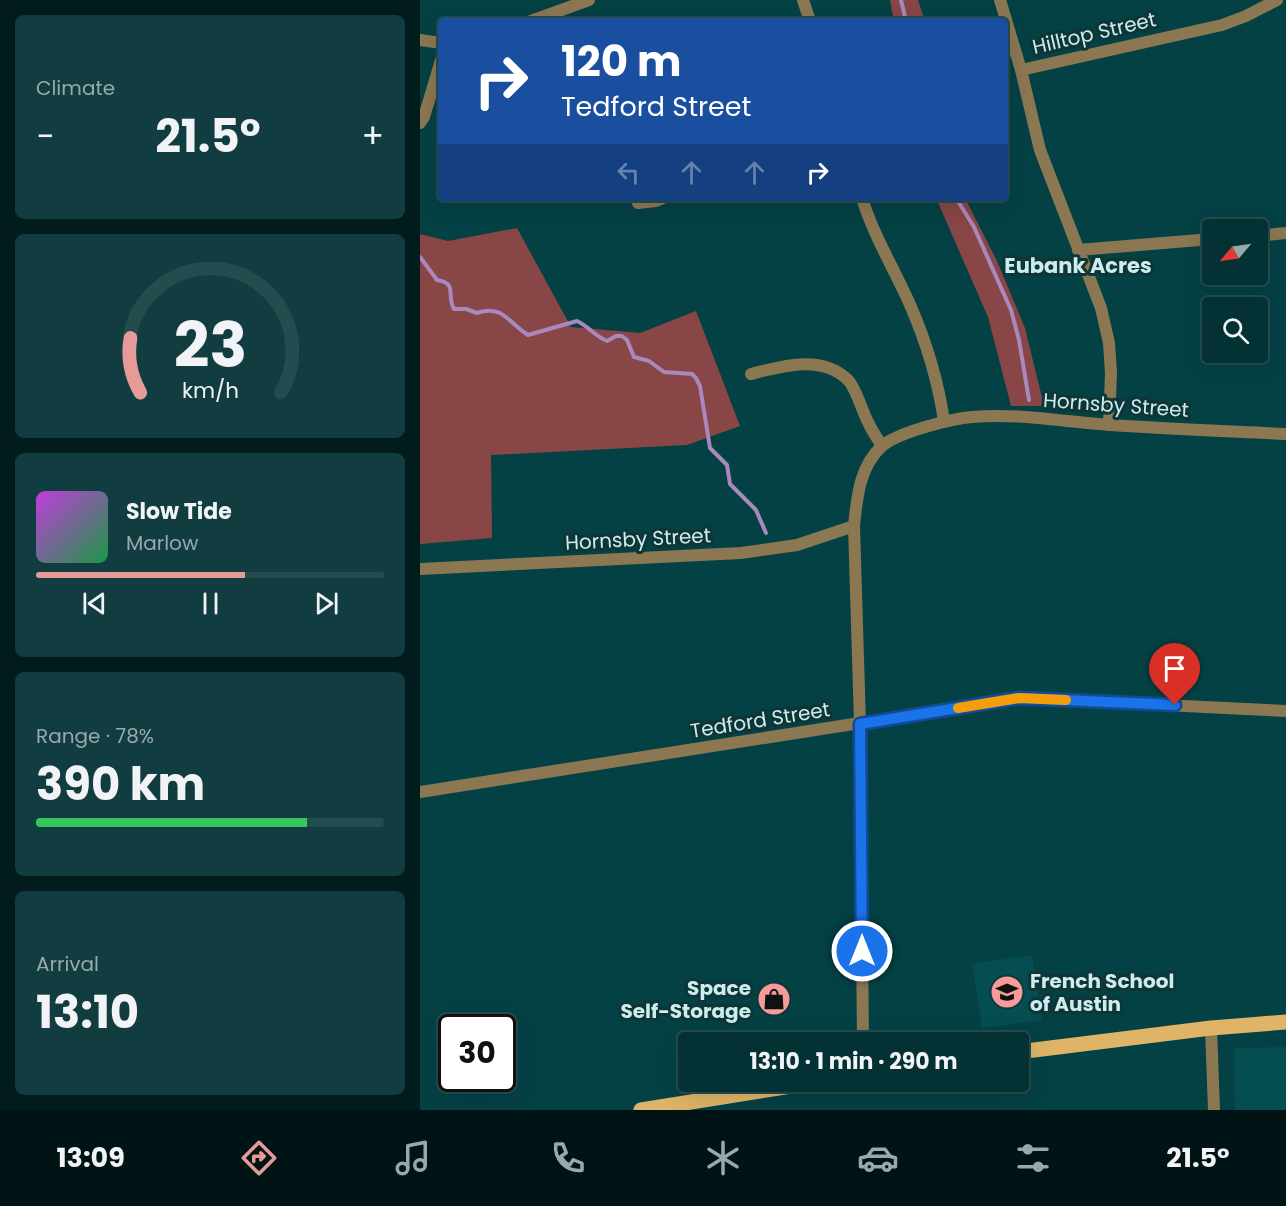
<!DOCTYPE html>
<meta charset="utf-8">
<style>
body{margin:0;font-family:Poppins,sans-serif;background:#113d40;color:#f1f3f6;height:100vh;display:flex;flex-direction:column;font-size:22px;white-space:nowrap}
*{box-sizing:border-box;margin:0}
p{font-size:20px;color:#97a9ac}
.icon{flex:none;width:33px;height:33px;fill:none;stroke:currentColor;stroke-width:2;stroke-linecap:round;stroke-linejoin:round}
.map{position:relative;flex:1;overflow:hidden}
.panel{display:flex;flex-direction:column;gap:15px;padding:15px;background:#021b1d;width:420px}
.panel>*{flex:none}
.top-card{position:absolute;left:18px;top:18px;width:570px;height:183px;border-radius:6px;box-shadow:0 6px 24px #0002,0 0 0 2px #244c4f;background:#1a4fa0;color:#fff;overflow:hidden}
.needle{width:39px;rotate:241deg}
.fabs{position:absolute;left:782px;top:219px;display:grid;gap:12px}
.fabs a{display:grid;place-items:center;width:66px;height:66px;border-radius:6px;background:#033134;box-shadow:0 6px 24px #0002,0 0 0 2px #244c4f;font-size:30px}
.speed{position:absolute;left:18px;top:1014px;display:flex;gap:12px;font-size:30px;font-weight:700;text-align:center}
.speed>*{display:grid;place-content:center;width:78px;height:78px;border-radius:50%;background:#033134;box-shadow:0 6px 24px #0002,0 0 0 2px #244c4f;line-height:1}
.speed .limit{border:3px solid #111;border-radius:9px;background:#fff;color:#111}
.pin{position:absolute;display:grid;place-items:center;width:51px;height:51px;color:#fff;margin:-62px -26px;border-radius:50% 50% 50% 0;rotate:-45deg;box-shadow:0 0 6px #0007}
.pin .icon{rotate:45deg}
.me{position:absolute;width:66px;margin:-33px;rotate:0deg;stroke-linejoin:round;filter:drop-shadow(0 0 4px #0008)}
.turn{display:flex;align-items:center;gap:21px;height:126px;padding:0 24px;font-size:27px}
.turn .icon{width:78px;height:78px;stroke-width:2.5}
.turn b{display:block;font-size:42px;line-height:51px}
.lanes{display:flex;align-items:center;height:57px;padding:0 24px;background:#0003;justify-content:center;gap:30px;direction:ltr}
.lanes .off{opacity:.35}
.big{font-size:45px;font-weight:700;line-height:1.1}
.panel .tile{flex:1;display:flex;flex-direction:column;justify-content:center;gap:9px;min-width:0;padding:0 21px;border-radius:9px;background:#113d40}
.panel .dial{align-items:center;gap:0}
.dial svg{height:156px;overflow:visible;fill:none;stroke:#244c4f;stroke-width:7;stroke-linecap:round;text-anchor:middle}
.dial text{fill:#f1f3f6;stroke:none}
.song{display:flex;align-items:center;gap:18px}
.cover{width:72px;height:72px;border-radius:9px;background:linear-gradient(135deg,hsl(290 70% 55%),hsl(140 70% 35%))}
.played{height:6px;border-radius:3px;background:linear-gradient(90deg,#e69b98 60%,#244c4f 60%)}
.keys{display:flex;justify-content:space-around;direction:ltr}
.heat{display:flex;justify-content:space-between;align-items:center;font-size:33px;direction:ltr}
.charge{height:9px;border-radius:4px;background:linear-gradient(90deg,#34c759 78%,#244c4f 0)}
.trip{position:absolute;left:258px;top:1032px;width:351px;height:60px;border-radius:6px;background:#033134;box-shadow:0 6px 24px #0002,0 0 0 2px #244c4f;font-weight:700;line-height:60px;text-align:center}
.dock{display:flex;height:96px;justify-content:space-around;align-items:center;background:#011415;color:#97a9ac}
.dock .icon{width:42px;height:42px}
.dock .selected{color:#e69b98}
.dock b{font-size:27px;color:#f1f3f6}
main{display:flex;flex:1;min-height:0}
.map>svg:first-child{display:block}
.built{fill:#044e51}
.green{fill:#884646}
.lines{fill:none;stroke-linecap:round;stroke-linejoin:round}
.stream{stroke:#a988bc;stroke-width:4}
.street{stroke:#8c7753;stroke-width:12}
.primary{stroke:#dfb467;stroke-width:15}
.route-casing{stroke:#114b97;stroke-width:15}
.route{stroke:#1a73e8;stroke-width:10}
.slow{stroke:#f59e0b;stroke-width:10}
.labels{text-anchor:middle;stroke-width:6;stroke-linejoin:round;paint-order:stroke}
.street-label{font-size:20px;fill:#cbedef;stroke:#0f3537}
.poi-label{font-size:20px;font-weight:bold;fill:#cbedef;stroke:#0f3537;text-anchor:start}
.neighbourhood-label{font-size:21px;font-weight:bold;fill:#cbedef;stroke:#0f3537}
</style>
<main>
<section class="panel">
<div class="tile"><p>Climate</p>
<div class="heat"><a>−</a><b class="big">21.5°</b><a>+</a></div>
</div>
<div class="tile dial"><svg viewBox="0 0 100 80">
<path d="M14 69A42 42 0 1 1 86 69"/>
<path d="M14 69A42 42 0 0 1 9 41" stroke="#e69b98"/>
<text x="50" y="56" font-size="32" font-weight="700">23</text>
<text x="50" y="72" font-size="11">km/h</text>
</svg></div>
<div class="tile">
<div class="song"><i class="cover"></i><div><b>Slow Tide</b><p>Marlow</p></div></div>
<div class="played"></div>
<div class="keys"><svg class="icon" aria-label="previous" viewBox="0 0 24 24"><path d="M18 5L8 12l10 7zM5 5v14"/></svg><svg class="icon" aria-label="pause" viewBox="0 0 24 24"><path d="M8 5v14M16 5v14"/></svg><svg class="icon" aria-label="next" viewBox="0 0 24 24"><path d="M6 5l10 7-10 7zM19 5v14"/></svg></div>
</div>
<div class="tile"><p>Range · 78%</p><b class="big">390 km</b><div class="charge"></div></div>
<div class="tile"><p>Arrival</p><b class="big">13:10</b></div>
</section>
<div class="map">
<svg width="866" height="1110" viewBox="0 0 866 1110">
<rect width="100%" height="100%" fill="#044145"/>
<g class="built">
<path d="M612,955L622,1020L562,1028L552,964Z"/>
<path d="M866,1047V1110H815L814,1048Z"/>
</g>
<g class="green">
<path d="M470,0H498L505,21H474Z"/>
<path d="M516,198H545L577,261L605,328L624,406H591L568,317Z"/>
<path d="M97,228L151,327L220,333L276,311L320,426L267,445L71,455L72,538L0,544V234L28,241Z"/>
</g>
<g class="lines">
<g class="stream">
<path d="M481,0L486,21"/>
<path d="M536,198L554,227L591,310L599,340L609,400"/>
<path d="M0,257L17,280C38,283 26,295 34,309H46L57,313C82,304 89,323 108,335L157,321C168,326 175,336 187,341L196,336H202L207,340L214,357L229,361L244,372L272,374L276,378L280,386L290,448L307,465L310,484L336,510L346,533"/>
</g>
<g class="street">
<path d="M383,0L390,21"/>
<path d="M580,0L601,70L620,150L681,308L689,343L691,373L689,425"/>
<path d="M111,21L169,0"/>
<path d="M0,40L21,43"/>
<path d="M601,70L802,25L826,16L857,0"/>
<path d="M0,123L4,117L21,60"/>
<path d="M442,198C454,237 475,270 491,307C507,344 518,381 524,421"/>
<path d="M218,203L236,201L243,198"/>
<path d="M837,236L866,233"/>
<path d="M658,250L792,239"/>
<path d="M331,374C362,366 402,354 428,380C436,388 442,411 448,422C452,431 457,438 462,446"/>
<path d="M0,569L321,553L377,545L434,526"/>
<path d="M0,792L599,698L866,711"/>
<path d="M791,1028L794,1110"/>
<path d="M443,1042L440,724L434,526C437,498 439,467 462,446C479,432 530,419 552,417C593,413 639,421 679,424C741,429 804,431 866,434"/>
</g>
<g class="primary">
<path d="M598,1052L791,1028L866,1022"/>
<path d="M221,1110L397,1082"/>
</g>
</g>
<g class="lines">
<g class="route-casing">
<path id="route" d="M442,951L440,724L599,698L755,705"/>
</g>
<use href="#route" class="route"/>
<path class="slow" d="M538,708L599,698L646,700"/>
</g>
<defs>
<g id="school-disc" transform="scale(1.725)"><circle r="9.5" fill="#f59b9a" stroke="#0f3537"/><path d="M0-5L7-2L0 1L-7-2ZM-4 1L0 2.5L4 1V4Q0 6-4 4Z" fill="#111"/></g>
<g id="shop-disc" transform="scale(1.725)"><circle r="9.5" fill="#f59b9a" stroke="#0f3537"/><path d="M-5-2.5h2.3a2.7 3.5 0 0 1 5.4 0H5L5.5 6h-11ZM-1.5-2.5h3a1.5 2.3 0 0 0-3 0Z" fill="#111"/></g>
</defs>
<g fill-rule="evenodd">
<use href="#school-disc" x="587" y="992"/>
<use href="#shop-disc" x="354" y="999"/>
</g>
<g class="labels">
<g class="street-label">
<text transform="translate(674 33) rotate(-13)" y="7">Hilltop Street</text>
<text transform="translate(696 405) rotate(4)" y="7">Hornsby Street</text>
<text transform="translate(218 539) rotate(-3)" y="7">Hornsby Street</text>
<text transform="translate(340 720) rotate(-9)" y="7">Tedford Street</text>
</g>
<g class="poi-label">
<text x="610" y="988">French School<tspan x="610" dy="23">of Austin</tspan></text>
<text x="331" y="995" text-anchor="end">Space<tspan x="331" dy="23">Self-Storage</tspan></text>
</g>
<g class="neighbourhood-label">
<text x="658" y="273">Eubank Acres</text>
</g>
</g>
</svg>
<div class="fabs">
<a><svg class="needle" viewBox="-14 -14 28 28"><path d="M0-13l5 13h-10z" fill="#e53935"/><path d="M0 13l5-13h-10z" fill="#97a9ac"/></svg></a>
<a><svg class="icon" aria-label="search" viewBox="0 0 24 24"><circle cx="10" cy="10" r="6"/><path d="M15 15l6 6"/></svg></a>
</div>
<div class="speed"><div class="limit">30</div></div>
<div class="pin" style="left:755px;top:705px;background:#d93025"><svg class="icon" aria-label="arrive" viewBox="0 0 24 24"><path d="M6 21V4h12l-3 4 3 4H6"/></svg></div>
<svg class="me" style="left:442px;top:951px" viewBox="-20 -20 40 40"><circle r="17" fill="#1a73e8" stroke="#fff" stroke-width="3"/><path d="M0-11L8 9 0 5-8 9z" fill="#fff"/></svg>
<div class="trip">13:10 · 1 min · 290 m</div>
<div class="top-card">
<div class="turn"><svg class="icon" aria-label="right" viewBox="0 0 24 24"><path d="M7 20v-9h11M14 6l5 5-5 5"/></svg><div><b>120 m</b>Tedford Street</div></div>
<div class="lanes"><svg class="icon off" aria-label="left" viewBox="0 0 24 24"><path d="M17 20v-9H6M10 6l-5 5 5 5"/></svg><svg class="icon off" aria-label="ahead" viewBox="0 0 24 24"><path d="M12 20V5M6 11l6-6 6 6"/></svg><svg class="icon off" aria-label="ahead" viewBox="0 0 24 24"><path d="M12 20V5M6 11l6-6 6 6"/></svg><svg class="icon" aria-label="right" viewBox="0 0 24 24"><path d="M7 20v-9h11M14 6l5 5-5 5"/></svg></div>
</div>
</div>
</main>
<nav class="dock">
<b>13:09</b>
<svg class="icon selected" aria-label="directions" viewBox="0 0 24 24"><path d="M12 3l9 9-9 9-9-9zM9 14v-3h6M13 9l2 2-2 2"/></svg>
<svg class="icon" aria-label="music" viewBox="0 0 24 24"><path d="M9 18V5l10-2v13"/><circle cx="6" cy="18" r="3"/><circle cx="16" cy="16" r="3"/></svg>
<svg class="icon" aria-label="phone" viewBox="0 0 24 24"><path d="M5 4h4l2 5-3 2q2 4 5 5l2-3 5 2v4C11 20 4 13 5 4z"/></svg>
<svg class="icon" aria-label="climate" viewBox="0 0 24 24"><path d="M12 3v18M4 7l16 10M4 17L20 7"/></svg>
<svg class="icon" aria-label="car" viewBox="0 0 24 24"><path d="M5 17H2v-5l4-1 3-4h7l3 4 3 1v5h-3M9 17h6M6 11h13"/><circle cx="7" cy="17" r="2"/><circle cx="17" cy="17" r="2"/></svg>
<svg class="icon" aria-label="filters" viewBox="0 0 24 24"><path d="M4 7h16M4 17h16"/><circle cx="9" cy="7" r="2"/><circle cx="15" cy="17" r="2"/></svg>
<b>21.5°</b>
</nav>
